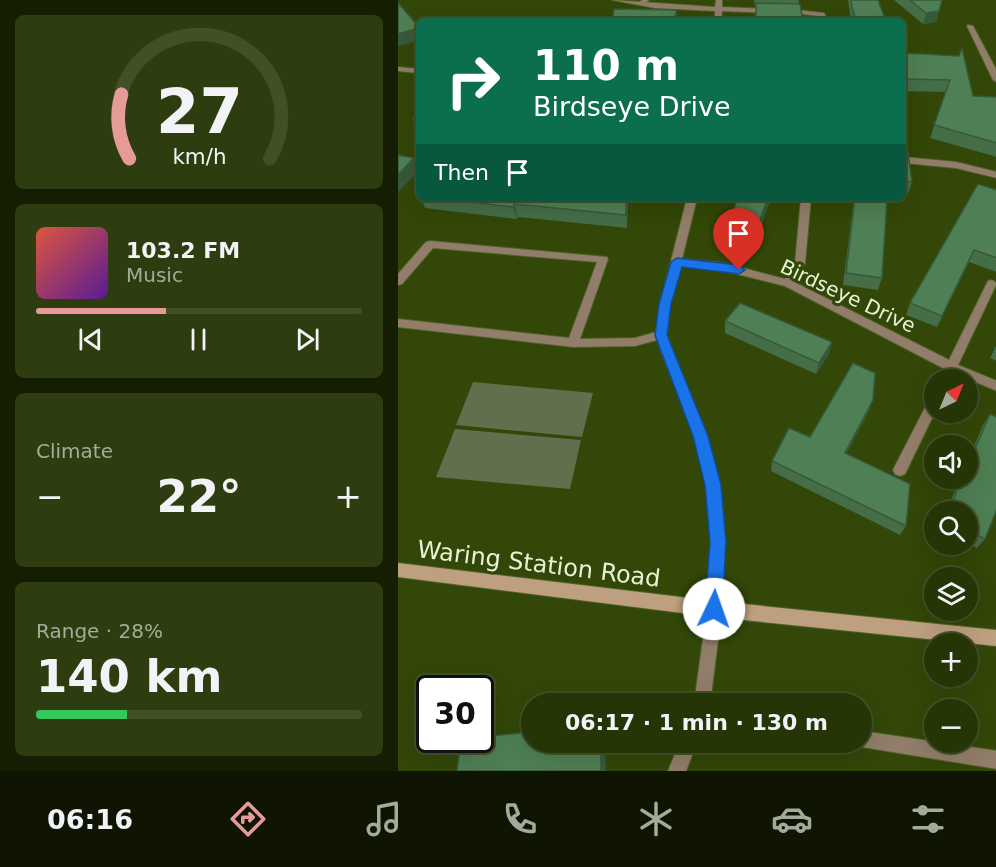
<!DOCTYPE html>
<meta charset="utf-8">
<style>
body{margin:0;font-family:"DejaVu Sans",sans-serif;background:#2e3d10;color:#f1f3f6;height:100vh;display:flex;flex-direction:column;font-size:22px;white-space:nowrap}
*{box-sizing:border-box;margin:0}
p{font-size:20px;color:#a4ab9b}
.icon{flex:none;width:33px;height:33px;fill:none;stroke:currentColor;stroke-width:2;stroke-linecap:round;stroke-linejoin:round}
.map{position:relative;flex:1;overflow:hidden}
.side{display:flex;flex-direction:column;gap:15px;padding:15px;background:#151d03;width:398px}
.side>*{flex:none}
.banner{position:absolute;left:18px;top:18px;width:490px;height:183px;border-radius:9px;box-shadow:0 6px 24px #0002,0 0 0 2px #425028;background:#0b6e4f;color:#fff;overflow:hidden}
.needle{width:39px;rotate:43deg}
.fabs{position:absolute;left:526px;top:369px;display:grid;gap:12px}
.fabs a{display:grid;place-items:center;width:54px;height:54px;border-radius:50%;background:#263506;box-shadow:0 6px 24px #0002,0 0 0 2px #425028;font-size:30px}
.speed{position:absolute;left:18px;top:675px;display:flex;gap:12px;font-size:30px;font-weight:700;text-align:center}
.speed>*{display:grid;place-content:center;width:78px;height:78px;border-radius:50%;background:#263506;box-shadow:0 6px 24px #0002,0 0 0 2px #425028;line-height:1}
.speed .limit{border:3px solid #111;border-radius:9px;background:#fff;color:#111}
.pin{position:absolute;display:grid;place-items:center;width:51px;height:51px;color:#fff;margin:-62px -26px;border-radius:50% 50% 50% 0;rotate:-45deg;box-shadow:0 0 6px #0007}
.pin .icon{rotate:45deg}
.me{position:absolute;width:66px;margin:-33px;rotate:3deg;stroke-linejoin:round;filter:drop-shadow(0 0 4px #0008)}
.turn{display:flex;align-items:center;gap:21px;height:126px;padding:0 18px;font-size:27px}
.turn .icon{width:78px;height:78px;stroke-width:2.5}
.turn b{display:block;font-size:42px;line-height:51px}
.then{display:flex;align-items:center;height:57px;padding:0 18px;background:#0003;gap:12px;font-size:22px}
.big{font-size:45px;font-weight:700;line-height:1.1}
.side .card{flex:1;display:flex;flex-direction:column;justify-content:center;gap:9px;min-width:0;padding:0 21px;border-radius:9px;background:#2e3d10}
.side .dial{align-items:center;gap:0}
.dial svg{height:156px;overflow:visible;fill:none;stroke:#425028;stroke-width:7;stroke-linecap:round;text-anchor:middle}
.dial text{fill:#f1f3f6;stroke:none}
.song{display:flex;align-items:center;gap:18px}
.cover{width:72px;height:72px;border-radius:9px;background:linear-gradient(135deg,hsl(10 70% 55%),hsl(270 70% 35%))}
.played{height:6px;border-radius:3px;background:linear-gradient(90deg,#e69b98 40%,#425028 40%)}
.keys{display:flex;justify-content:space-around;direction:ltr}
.heat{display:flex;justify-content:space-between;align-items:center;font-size:33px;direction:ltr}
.charge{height:9px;border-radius:4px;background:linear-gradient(90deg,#34c759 28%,#425028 0)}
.trip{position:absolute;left:123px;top:693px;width:351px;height:60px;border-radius:30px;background:#263506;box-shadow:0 6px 24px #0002,0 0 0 2px #425028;font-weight:700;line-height:60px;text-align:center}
.dock{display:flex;height:96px;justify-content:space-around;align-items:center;background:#0f1502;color:#a4ab9b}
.dock .icon{width:42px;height:42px}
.dock .current{color:#e69b98}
.dock b{font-size:27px;color:#f1f3f6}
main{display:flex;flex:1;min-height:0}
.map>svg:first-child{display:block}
.green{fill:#61704c}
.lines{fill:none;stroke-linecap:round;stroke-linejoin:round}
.lane-casing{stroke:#4f6329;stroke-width:2}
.street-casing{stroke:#4f6329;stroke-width:2}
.secondary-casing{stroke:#4f6329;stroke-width:2}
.lane{fill:#917d69;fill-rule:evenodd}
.street{fill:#917d69;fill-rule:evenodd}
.secondary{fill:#be9f7f;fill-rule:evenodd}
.wall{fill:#446d48}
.shaded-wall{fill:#37593b}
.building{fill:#4f7f54;stroke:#37593b;stroke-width:1.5}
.route{fill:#1a73e8;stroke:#114b97;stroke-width:1.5}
.labels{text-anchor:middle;stroke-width:6;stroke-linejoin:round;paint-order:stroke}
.street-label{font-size:20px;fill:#e6f4d4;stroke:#324708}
.near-street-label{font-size:24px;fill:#e6f4d4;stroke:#324708}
</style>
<main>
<section class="side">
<div class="card dial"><svg viewBox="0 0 100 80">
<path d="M14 69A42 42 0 1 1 86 69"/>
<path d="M14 69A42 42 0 0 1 10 36" stroke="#e69b98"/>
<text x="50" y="56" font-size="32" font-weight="700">27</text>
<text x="50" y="72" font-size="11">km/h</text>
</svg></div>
<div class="card">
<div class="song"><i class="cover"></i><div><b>103.2 FM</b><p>Music</p></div></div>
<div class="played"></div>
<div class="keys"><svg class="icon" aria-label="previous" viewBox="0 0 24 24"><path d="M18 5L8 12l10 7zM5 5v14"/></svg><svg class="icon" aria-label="pause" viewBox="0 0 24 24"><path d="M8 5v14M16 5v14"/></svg><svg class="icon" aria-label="next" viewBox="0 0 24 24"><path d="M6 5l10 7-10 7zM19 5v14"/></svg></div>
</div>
<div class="card"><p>Climate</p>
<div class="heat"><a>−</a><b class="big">22°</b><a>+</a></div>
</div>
<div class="card"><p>Range · 28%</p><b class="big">140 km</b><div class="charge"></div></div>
</section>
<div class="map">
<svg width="599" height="771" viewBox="0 0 599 771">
<rect width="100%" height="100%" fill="#324708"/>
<g class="green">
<path d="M75,382L195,393L184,437L58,425Z"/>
<path d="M57,429L183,440L172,489L38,477Z"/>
</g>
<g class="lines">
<g class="lane-casing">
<g id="lane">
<path d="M244,0H251L245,5H241L240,4Z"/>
<path d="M464,731L599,751V769L464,747L457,742H464Z"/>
</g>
</g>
<g class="street-casing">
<g id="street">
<path d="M214,0L317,7L318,0H324V7L372,9L375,11L372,13L324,11L323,21H317V11L257,8Z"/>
<path d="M389,9L426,13L430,21H424L421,16L387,12V10Z"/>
<path d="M570,25L575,26L599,71V82L595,80L569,26Z"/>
<path d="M0,67L21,69V73L0,71Z"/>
<path d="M506,157L558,162L599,172V178L558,168L506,163Z"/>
<path d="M289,198H299L284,259L326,263L387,279L397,263L403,198H413L407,263L396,282L551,360L590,281L594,280L599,283L560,365L599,381V391L556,373L553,380H541L547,369L387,286L326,271L282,266L272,304L269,335L314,452L322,485L327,542L324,609L312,704H296C307,621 324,534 302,452C291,414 272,378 259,340L237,346L175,347L0,327V319L171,338L199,262L35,248L4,284L0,285V274L28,242L32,241L209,257L210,259L182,339L237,338L258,332L262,304Z"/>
<path d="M537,394V412L507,474L502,476L497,474L495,470L497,466L533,396Z"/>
<path d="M282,742H299L288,771H270Z"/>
</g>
</g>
<g class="secondary-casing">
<path id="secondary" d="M0,563L316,601L599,630V646L316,617L0,577Z"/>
</g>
<use href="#lane" class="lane"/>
<use href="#street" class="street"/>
<use href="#secondary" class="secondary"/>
</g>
<g class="wall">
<path d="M356,0H401L400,4L405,21H357L358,6H357Z"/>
<path d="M450,0H480L488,21H453Z"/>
<path d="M496,0H544L538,22L525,24Z"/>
<path d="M279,10V21H215V18Z"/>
<path d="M506,53L561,56L575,96L599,97V157L532,138L548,92L506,91Z"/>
<path d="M21,113V131H20L15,119Z"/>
<path d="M506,123L507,151L514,182L510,194H506Z"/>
<path d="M599,190V272L571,262L539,327L508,315L512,303Z"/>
<path d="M23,198H230L229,228L120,217L119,219L27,208Z"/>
<path d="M340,198H373L353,253L333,249V241L328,240L329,227Z"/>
<path d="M456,198H489L484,278L480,290L445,285Z"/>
<path d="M327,321L431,354L418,374L327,333Z"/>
<path d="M599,344V361L592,358Z"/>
<path d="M471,411L448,454L508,526L502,535L373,471L374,461L412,437Z"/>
<path d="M592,414L587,539L579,548L570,543V512H548L562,478H570V460L585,425Z"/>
</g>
<g class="shaded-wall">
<path d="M544,0L538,22L525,24L528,13Z"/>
<path d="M279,10V21H275Z"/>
<path d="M21,28V41L0,46V34Z"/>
<path d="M16,158L21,171L0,192V175Z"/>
<path d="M228,198H230L229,228L228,215Z"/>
<path d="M370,198H373L353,253L354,241Z"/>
<path d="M116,204L120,217L119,219L115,207Z"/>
<path d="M434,342L431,354L418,374L421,363Z"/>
<path d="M475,400L471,411L443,464L447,453Z"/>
<path d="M203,742H207L208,771H203Z"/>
</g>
<g class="building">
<path d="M453,0H480L488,21H458L454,7Z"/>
<path d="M512,0H544L541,11L528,13Z"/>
<path d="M0,3L21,27V28L0,34Z"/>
<path d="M358,3L402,4L405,21H358Z"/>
<path d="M216,9L279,10L275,21H229L215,18Z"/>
<path d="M564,48L575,96L599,97V143L536,125L552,80L506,79V53L561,56Z"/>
<path d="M21,113V120L15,119Z"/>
<path d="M506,123L508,143L507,151L510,153L514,182L506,181Z"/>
<path d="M0,155L16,158L0,175Z"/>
<path d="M580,184L599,190V258L576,250L544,316L512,303Z"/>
<path d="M40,198H228V215L116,204L115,207Z"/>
<path d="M340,198H370L354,241L333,237L337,229L329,227Z"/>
<path d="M457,198H489L484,278L448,273Z"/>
<path d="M342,303L434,342L421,363L327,321Z"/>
<path d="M455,363L477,373L475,400L447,453L512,484L508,526L374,461L391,428L412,437Z"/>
<path d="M592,414L599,417V509L587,539L570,530V512H550L564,478H570V465Z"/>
<path d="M134,732V742H203V771H59L63,740H82V737Z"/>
</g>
<path class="route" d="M279,258L341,265L347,270L341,274L284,267L273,304L269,335L310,436L323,485L328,542L324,609L322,615L316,617L310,615L307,609L312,542L307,485L295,436L257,335L261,304L273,262Z"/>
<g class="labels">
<g class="street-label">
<text transform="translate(450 296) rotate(25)" y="7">Birdseye Drive</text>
</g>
<g class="near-street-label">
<text transform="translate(141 564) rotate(7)" y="8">Waring Station Road</text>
</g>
</g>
</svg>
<div class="fabs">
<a><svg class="needle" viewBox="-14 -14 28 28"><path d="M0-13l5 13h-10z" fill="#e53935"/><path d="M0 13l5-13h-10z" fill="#a4ab9b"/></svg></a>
<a><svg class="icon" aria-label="sound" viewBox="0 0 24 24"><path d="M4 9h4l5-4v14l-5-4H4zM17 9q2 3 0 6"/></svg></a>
<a><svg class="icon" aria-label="search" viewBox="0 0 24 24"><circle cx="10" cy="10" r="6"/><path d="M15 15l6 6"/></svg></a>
<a><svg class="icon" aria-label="layers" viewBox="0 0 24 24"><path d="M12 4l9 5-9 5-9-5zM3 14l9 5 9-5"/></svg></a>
<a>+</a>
<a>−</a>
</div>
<div class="speed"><div class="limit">30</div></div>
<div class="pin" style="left:341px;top:270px;background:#d93025"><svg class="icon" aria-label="arrive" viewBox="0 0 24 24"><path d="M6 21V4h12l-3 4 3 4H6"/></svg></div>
<svg class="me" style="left:316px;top:609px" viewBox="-20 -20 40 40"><circle r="19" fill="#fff"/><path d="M0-13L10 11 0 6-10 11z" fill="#1a73e8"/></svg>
<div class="trip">06:17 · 1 min · 130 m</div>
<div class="banner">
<div class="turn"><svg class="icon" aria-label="right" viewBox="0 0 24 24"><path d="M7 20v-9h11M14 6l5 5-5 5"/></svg><div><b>110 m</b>Birdseye Drive</div></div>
<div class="then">Then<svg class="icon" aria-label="arrive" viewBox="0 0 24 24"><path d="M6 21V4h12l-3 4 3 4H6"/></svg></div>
</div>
</div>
</main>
<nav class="dock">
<b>06:16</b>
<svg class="icon current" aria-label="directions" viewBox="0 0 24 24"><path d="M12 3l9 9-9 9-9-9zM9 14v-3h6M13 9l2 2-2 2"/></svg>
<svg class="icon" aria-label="music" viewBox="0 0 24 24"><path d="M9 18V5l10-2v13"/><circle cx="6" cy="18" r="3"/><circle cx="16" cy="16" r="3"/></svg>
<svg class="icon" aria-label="phone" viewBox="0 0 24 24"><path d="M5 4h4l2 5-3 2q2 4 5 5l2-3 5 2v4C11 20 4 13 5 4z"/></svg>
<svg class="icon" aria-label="climate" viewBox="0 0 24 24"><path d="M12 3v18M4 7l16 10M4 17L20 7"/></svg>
<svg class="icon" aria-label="car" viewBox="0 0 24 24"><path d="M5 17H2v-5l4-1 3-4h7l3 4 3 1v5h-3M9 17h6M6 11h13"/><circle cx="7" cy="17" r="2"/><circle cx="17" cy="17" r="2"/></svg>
<svg class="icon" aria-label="filters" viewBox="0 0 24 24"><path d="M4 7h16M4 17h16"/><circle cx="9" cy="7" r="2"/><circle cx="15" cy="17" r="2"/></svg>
</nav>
